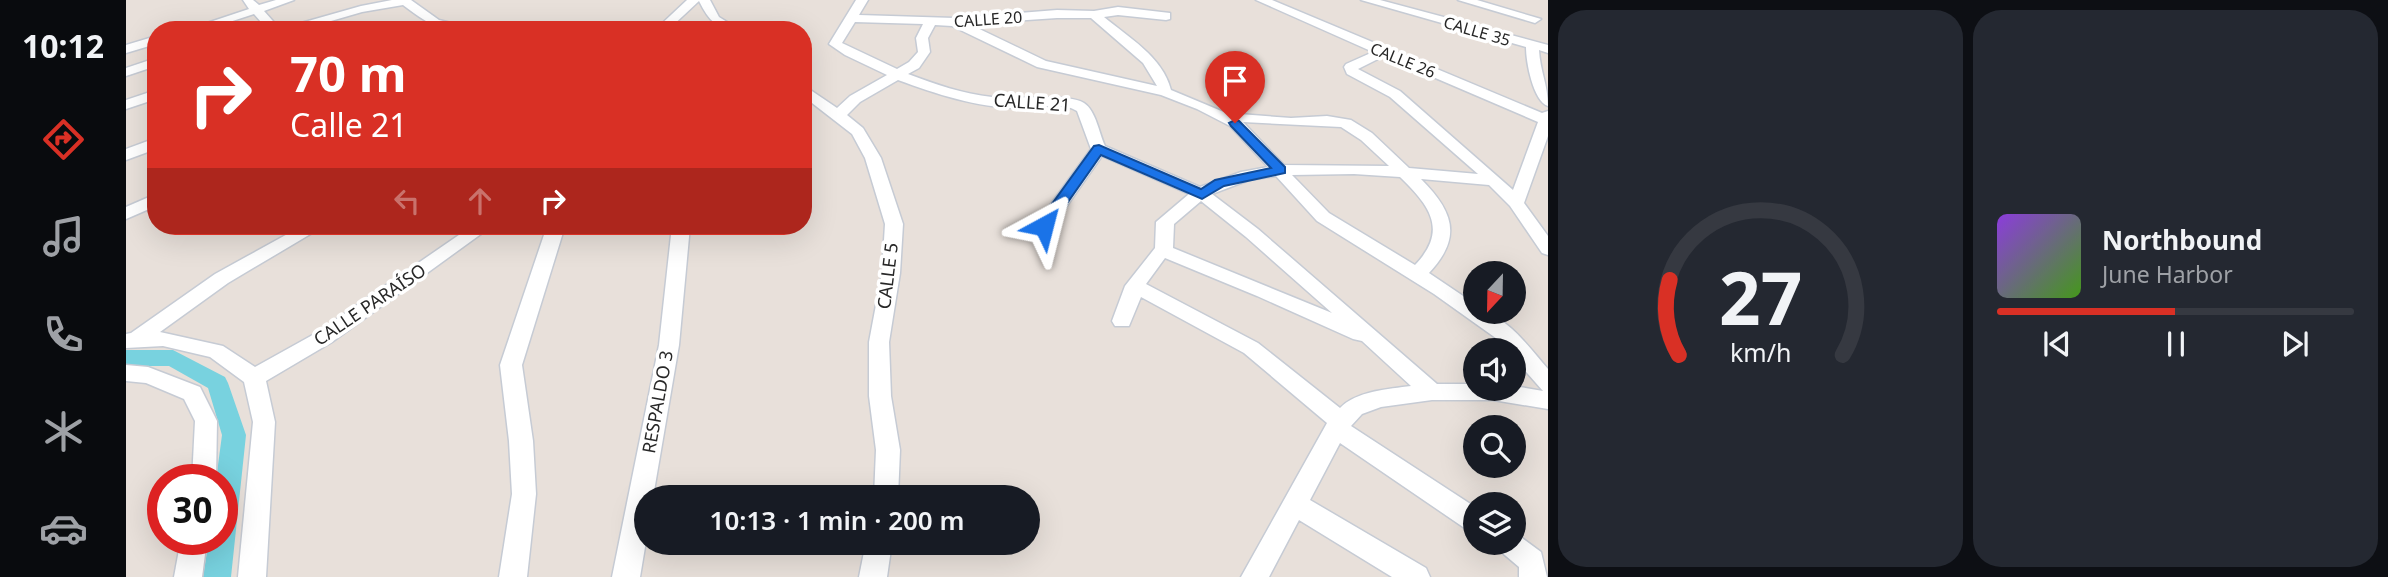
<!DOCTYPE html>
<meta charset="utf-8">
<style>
body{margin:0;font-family:"Noto Sans",sans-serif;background:#242831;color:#f1f3f6;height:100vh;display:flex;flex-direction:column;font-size:26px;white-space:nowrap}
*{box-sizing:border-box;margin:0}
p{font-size:23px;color:#9ea1a6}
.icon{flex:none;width:38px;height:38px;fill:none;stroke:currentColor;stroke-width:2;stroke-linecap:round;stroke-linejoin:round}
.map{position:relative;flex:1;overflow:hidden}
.panel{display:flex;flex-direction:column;gap:10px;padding:10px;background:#0d0f14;width:840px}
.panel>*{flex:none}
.banner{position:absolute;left:21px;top:21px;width:665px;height:214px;border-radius:28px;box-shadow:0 7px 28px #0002;background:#d93025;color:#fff;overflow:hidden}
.needle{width:46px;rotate:202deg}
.fabs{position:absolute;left:1337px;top:261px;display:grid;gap:14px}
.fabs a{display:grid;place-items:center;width:63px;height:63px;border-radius:50%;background:#171b24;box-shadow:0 7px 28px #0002;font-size:35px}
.speed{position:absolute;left:21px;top:464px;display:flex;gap:14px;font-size:35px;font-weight:700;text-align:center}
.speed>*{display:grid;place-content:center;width:91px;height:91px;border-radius:50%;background:#171b24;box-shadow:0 7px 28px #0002;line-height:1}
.speed .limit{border:10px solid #d22;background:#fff;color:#111}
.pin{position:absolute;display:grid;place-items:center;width:60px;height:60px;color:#fff;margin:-72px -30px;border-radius:50% 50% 50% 0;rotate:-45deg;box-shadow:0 0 7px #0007}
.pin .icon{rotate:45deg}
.me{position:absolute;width:77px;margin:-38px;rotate:38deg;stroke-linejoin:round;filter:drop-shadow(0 0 5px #0008)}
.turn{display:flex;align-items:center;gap:24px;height:147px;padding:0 28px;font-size:32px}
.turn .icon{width:91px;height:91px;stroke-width:2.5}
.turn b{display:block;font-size:49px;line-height:60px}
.lanes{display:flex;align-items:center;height:66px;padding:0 28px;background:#0003;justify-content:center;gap:35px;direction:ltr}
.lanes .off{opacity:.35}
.panel .tile{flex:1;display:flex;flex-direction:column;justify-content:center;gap:10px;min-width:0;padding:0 24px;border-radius:28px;background:#242831}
.panel .dial{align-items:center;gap:0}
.dial svg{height:182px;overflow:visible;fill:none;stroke:#363941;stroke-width:7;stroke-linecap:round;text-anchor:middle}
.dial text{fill:#f1f3f6;stroke:none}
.song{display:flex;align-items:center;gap:21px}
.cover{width:84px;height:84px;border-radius:10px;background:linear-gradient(135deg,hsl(270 70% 55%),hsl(100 70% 35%))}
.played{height:7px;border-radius:4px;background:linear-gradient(90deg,#d93025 50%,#363941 50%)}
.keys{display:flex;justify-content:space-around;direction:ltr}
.panel .tiles{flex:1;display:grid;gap:10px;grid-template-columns:repeat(2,1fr)}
.trip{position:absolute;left:508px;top:485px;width:406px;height:70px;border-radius:35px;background:#171b24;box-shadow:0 7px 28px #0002;font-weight:600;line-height:70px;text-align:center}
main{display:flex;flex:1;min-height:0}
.tab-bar{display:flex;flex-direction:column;width:126px;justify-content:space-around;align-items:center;background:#090b0e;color:#9ea1a6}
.tab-bar .icon{width:49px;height:49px}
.tab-bar .active{color:#d93025}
.tab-bar b{font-size:32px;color:#f1f3f6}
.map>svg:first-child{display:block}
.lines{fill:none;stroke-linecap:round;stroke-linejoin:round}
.canal{fill:#78d2df;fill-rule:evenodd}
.minor-casing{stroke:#c6cbd4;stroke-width:3}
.minor{fill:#fff;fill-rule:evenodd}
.route{fill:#1a73e8;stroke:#114b97;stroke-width:2}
.labels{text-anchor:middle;stroke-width:7;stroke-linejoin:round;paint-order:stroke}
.far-street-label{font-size:16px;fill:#272727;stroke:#fff}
.street-label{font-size:18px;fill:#272727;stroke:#fff}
</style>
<main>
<nav class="tab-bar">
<b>10:12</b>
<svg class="icon active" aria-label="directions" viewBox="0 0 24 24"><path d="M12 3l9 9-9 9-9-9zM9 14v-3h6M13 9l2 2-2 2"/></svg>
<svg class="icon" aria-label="music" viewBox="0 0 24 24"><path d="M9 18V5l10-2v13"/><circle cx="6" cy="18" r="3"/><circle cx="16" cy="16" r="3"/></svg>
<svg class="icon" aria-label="phone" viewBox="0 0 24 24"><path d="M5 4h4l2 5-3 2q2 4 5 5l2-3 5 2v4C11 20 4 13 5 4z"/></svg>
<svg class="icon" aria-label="climate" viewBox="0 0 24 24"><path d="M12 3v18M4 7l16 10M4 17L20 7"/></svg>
<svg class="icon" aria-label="car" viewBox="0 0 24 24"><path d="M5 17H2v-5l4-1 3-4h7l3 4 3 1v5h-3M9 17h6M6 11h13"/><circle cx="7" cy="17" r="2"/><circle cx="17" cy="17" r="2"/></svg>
</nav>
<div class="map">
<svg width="1422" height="577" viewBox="0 0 1422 577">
<rect width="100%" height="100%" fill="#e8e0da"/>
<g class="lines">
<path class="canal" d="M0,350H47L99,377L102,383L120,435L105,577H77L83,539H96V480H90L96,435L82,388L43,366H0Z"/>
<g class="minor-casing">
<g id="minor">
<path d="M117,0H127L133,5L150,0H168L138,11L154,29L235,6L266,0H285L313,20L353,30C313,30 309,29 277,5L236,12L174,30H142L128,14L79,30H60L123,9Z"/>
<path d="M561,0H584L593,17L614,30C591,30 583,21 573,1L542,30H529Z"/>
<path d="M730,0H742L733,15L828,18L931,10L968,11L992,7L1044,13V19L1040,20L992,15L978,17C1002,37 1037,57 1045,90L1100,113L1165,118L1201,116L1225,120L1246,133L1283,168L1352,174L1264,97L1221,74L1218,67L1220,64L1247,52L1130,0H1146L1416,113L1422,111V136L1398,203L1422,236V255L1416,253L1384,206L1363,185L1295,179C1327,211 1337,237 1303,273L1349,304V312C1380,312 1403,348 1422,369V409L1367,400H1306L1255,407L1236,414L1225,426L1349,507V532L1340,529L1214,443L1184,500L1300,568L1304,577H1266L1173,520L1143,577H1115L1201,423L1118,353L1015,297L1003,326H989L986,321L999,286L1029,248L1030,222L1063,194L976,156L924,230H912L909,226L965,149L951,111C937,102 918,107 902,108C858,110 813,95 772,80L734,102L721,115L737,128L755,158L777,224L774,273L763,342L765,396L774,450L772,497H748L750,450L743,396V342L756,273L759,224L739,158L726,134L677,96V85L711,108L724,96L761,75L719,55L703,44ZM931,18H965L1017,63L1031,86L920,61L843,24ZM729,22L797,24L790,38L792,52L783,62L771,69L716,43ZM809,25L826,26L911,67L1035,95L1071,109L1104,126L1142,167L1115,172L1074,187L979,146C973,133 970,111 958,103C942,93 888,100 866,97C837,94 809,84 782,74L793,68L804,52L802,38ZM1258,56L1412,122L1387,190L1274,91L1232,69ZM1117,122L1215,127L1235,140L1263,166L1158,165ZM1228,174L1274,177C1303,205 1323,230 1289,265L1203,213L1166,175ZM1150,176L1191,221L1308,294L1374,341L1381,350H1388V358L1417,391L1388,386L1349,388V384H1311L1132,229L1086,194L1123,180ZM1075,201L1120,237L1206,313L1047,248L1048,224ZM1039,258L1131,296L1227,339L1236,341L1285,386C1263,389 1230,391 1214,408L1132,343L1020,284Z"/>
<path d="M1235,0H1254L1422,45V53L1413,50C1414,71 1422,85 1422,106C1407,101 1400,62 1400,47Z"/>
<path d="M1332,0H1351L1415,19L1409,23Z"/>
<path d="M30,36V44L0,53V45Z"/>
<path d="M30,58V66L0,76V68Z"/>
<path d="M30,90V99L0,109V100Z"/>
<path d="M30,138V149L0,160V149Z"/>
<path d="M30,194V206L0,219V207Z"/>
<path d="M176,226H198L102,283L34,332L97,346L129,367L192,332L346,226H366L206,342L140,381L149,422L140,577H112L127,422L118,382L84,357L37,346L0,348V334L5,333L89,274Z"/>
<path d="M421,226H439L396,365L407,441L410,494L401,577H373L386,494L383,441L374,365Z"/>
<path d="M546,226H564L553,345L527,497H520V541L514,577H486L533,345Z"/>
<path d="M0,365L22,367L74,387L91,421L90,480H66L69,421L58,399L20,383L0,381Z"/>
<path d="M1388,532L1415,552L1421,577H1393V567L1373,550L1369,542H1388Z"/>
<path d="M55,539H81L76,577H48Z"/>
<path d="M740,542H766L761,577H733Z"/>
</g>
</g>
<use href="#minor" class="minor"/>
</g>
<path class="route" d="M1109,120L1113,121L1159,167V173L1098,186L1076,199L975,155L923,229L918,230L910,226L968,146L973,145L1075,189L1089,180L1145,168L1105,126L1103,123Z"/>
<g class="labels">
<g class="far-street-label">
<text transform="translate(862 19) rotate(-4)" y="6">CALLE 20</text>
<text transform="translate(1351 31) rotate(16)" y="6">CALLE 35</text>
<text transform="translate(1277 60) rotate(22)" y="6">CALLE 26</text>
</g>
<g class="street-label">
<text transform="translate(906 103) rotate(4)" y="6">CALLE 21</text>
<text transform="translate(762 276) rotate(-83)" y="6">CALLE 5</text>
<text transform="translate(244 305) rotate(-34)" y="6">CALLE PARAÍSO</text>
<text transform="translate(532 402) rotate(-80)" y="6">RESPALDO 3</text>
</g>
</g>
</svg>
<div class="fabs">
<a><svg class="needle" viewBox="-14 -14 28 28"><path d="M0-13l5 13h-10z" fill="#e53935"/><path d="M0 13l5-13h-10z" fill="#9ea1a6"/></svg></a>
<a><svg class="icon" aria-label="sound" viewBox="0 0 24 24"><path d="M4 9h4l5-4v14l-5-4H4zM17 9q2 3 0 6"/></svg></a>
<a><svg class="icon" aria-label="search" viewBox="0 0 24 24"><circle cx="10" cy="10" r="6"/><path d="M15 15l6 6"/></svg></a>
<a><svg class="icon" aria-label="layers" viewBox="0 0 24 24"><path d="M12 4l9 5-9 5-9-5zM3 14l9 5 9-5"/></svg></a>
</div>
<div class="speed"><div class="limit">30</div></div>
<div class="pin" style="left:1109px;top:123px;background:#d93025"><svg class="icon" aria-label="arrive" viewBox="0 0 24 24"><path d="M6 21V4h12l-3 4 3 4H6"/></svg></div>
<svg class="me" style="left:918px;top:226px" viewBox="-20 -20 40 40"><path d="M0-17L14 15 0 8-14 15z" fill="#1a73e8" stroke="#fff" stroke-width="4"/></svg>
<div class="trip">10:13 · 1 min · 200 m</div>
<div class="banner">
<div class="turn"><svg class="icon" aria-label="right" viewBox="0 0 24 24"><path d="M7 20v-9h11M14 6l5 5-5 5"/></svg><div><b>70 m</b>Calle 21</div></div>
<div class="lanes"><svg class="icon off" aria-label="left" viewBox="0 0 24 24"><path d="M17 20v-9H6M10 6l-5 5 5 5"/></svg><svg class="icon off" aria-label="ahead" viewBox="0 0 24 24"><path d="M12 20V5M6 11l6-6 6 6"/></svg><svg class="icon" aria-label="right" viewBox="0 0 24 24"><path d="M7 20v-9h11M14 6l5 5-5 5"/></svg></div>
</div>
</div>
<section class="panel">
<div class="tiles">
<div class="tile dial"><svg viewBox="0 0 100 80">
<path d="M14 69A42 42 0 1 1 86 69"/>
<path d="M14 69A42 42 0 0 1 10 36" stroke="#d93025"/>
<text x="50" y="56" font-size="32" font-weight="700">27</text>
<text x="50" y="72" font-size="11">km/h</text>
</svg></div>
<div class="tile">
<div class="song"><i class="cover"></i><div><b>Northbound</b><p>June Harbor</p></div></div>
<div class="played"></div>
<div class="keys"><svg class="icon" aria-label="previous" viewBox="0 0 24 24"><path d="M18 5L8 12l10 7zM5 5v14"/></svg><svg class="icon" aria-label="pause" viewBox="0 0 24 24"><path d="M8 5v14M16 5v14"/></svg><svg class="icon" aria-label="next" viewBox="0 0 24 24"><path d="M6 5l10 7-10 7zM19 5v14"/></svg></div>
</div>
</div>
</section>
</main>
